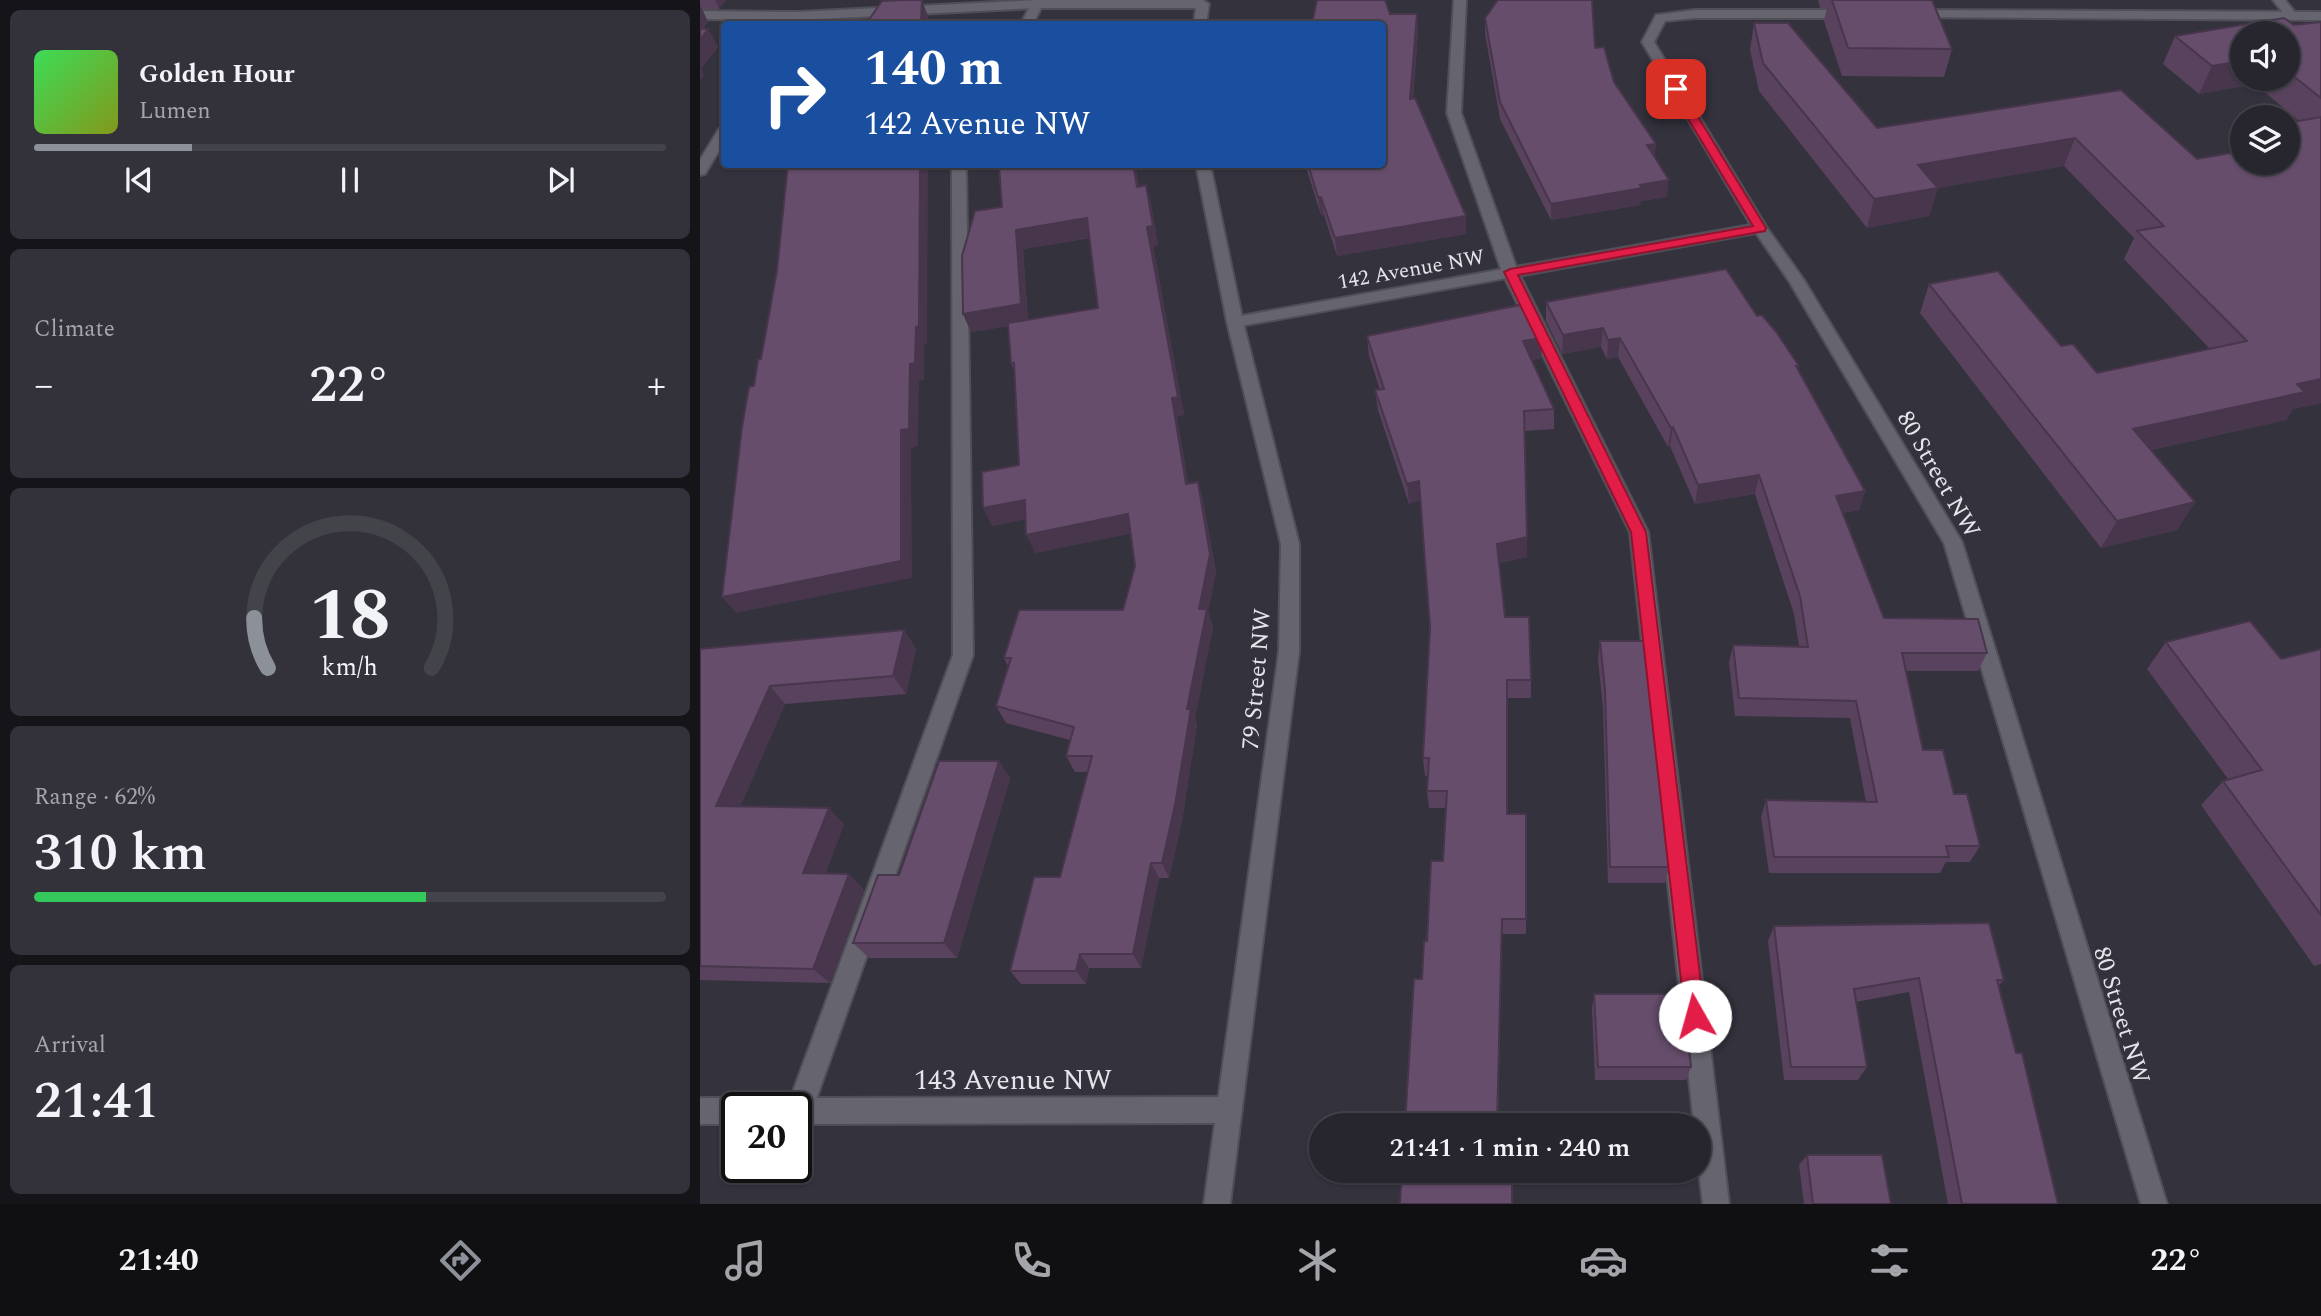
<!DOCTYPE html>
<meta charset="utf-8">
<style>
body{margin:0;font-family:Spectral,serif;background:#33323a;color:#f1f3f6;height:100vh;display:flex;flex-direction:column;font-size:26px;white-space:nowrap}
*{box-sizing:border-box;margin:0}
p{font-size:23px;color:#a4a5aa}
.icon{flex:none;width:38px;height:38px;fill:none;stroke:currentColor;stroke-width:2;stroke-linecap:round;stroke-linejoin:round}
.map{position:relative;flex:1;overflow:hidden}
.panel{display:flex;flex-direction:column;gap:10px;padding:10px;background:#151519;width:700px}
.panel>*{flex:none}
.top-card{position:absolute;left:21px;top:21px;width:665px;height:147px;border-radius:7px;box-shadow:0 2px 5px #0004,0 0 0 2px #43434a;background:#1a4fa0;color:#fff;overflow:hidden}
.controls{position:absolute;left:1530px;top:21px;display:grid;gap:14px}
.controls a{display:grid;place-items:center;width:70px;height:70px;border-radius:50%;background:#27262e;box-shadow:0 2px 5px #0004,0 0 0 2px #43434a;font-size:35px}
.speed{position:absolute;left:21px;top:1092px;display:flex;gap:14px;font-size:35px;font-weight:700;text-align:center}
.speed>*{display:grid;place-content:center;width:91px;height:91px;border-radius:50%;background:#27262e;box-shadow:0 2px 5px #0004,0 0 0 2px #43434a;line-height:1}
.speed .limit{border:4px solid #111;border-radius:10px;background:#fff;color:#111}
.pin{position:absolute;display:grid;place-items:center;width:60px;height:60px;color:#fff;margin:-30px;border-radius:14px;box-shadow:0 4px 10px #0006}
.me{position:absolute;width:77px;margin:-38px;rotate:353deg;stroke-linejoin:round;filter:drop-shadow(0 0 5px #0008)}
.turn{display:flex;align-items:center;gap:24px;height:147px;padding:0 28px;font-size:32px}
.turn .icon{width:91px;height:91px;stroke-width:2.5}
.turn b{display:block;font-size:49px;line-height:60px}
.big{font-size:52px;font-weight:600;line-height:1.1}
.panel .tile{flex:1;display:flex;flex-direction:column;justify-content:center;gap:10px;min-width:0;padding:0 24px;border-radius:10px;background:#33323a}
.panel .dial{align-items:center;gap:0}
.dial svg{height:182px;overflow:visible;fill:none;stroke:#43434a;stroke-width:7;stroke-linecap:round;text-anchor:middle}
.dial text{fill:#f1f3f6;stroke:none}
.song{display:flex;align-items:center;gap:21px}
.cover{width:84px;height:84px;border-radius:10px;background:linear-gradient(135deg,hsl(130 70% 55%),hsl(70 70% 35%))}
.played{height:7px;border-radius:4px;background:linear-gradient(90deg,#8c9099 25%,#43434a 25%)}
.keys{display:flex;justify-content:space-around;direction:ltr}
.heat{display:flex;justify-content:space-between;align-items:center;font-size:38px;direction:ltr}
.charge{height:10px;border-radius:5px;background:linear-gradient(90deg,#34c759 62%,#43434a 0)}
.trip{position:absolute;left:609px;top:1113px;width:402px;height:70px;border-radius:35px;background:#27262e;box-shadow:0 2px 5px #0004,0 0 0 2px #43434a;font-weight:600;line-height:70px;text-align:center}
.dock{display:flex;height:112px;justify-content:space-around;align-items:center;background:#100f12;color:#a4a5aa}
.dock .icon{width:49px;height:49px}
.dock .selected{color:#8c9099}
.dock b{font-size:32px;color:#f1f3f6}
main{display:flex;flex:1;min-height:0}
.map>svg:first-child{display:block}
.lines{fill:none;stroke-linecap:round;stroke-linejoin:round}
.service-casing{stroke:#504f57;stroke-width:4}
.minor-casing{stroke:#504f57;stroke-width:4}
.tertiary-casing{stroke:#504f57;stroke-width:4}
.service{fill:#66646f;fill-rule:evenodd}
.minor{fill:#66646f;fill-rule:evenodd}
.tertiary{fill:#66646f;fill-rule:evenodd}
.wall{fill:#58425d;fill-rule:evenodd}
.shaded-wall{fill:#47364c}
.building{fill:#664d6c;stroke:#47364c;stroke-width:2}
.route{fill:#e11d48;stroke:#92132f;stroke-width:2}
.labels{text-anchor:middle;stroke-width:7;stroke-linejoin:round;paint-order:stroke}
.far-street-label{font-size:21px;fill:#e5e4ea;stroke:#34323d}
.street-label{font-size:24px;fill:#e5e4ea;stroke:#34323d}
.near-street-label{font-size:28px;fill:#e5e4ea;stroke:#34323d}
</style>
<main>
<section class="panel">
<div class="tile">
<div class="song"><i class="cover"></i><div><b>Golden Hour</b><p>Lumen</p></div></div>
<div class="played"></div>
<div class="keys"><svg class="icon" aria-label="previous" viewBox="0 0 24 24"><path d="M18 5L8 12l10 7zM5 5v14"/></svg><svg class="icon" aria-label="pause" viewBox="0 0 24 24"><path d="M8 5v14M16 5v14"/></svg><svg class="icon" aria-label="next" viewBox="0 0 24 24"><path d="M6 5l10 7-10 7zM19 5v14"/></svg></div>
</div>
<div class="tile"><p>Climate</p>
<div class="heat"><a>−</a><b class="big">22°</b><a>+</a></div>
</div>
<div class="tile dial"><svg viewBox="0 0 100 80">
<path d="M14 69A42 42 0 1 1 86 69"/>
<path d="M14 69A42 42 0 0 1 8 47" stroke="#8c9099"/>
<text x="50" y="56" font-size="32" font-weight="700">18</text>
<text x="50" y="72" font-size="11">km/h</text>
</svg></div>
<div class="tile"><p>Range · 62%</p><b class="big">310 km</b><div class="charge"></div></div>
<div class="tile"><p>Arrival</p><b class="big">21:41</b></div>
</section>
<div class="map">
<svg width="1621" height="1204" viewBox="0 0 1621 1204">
<rect width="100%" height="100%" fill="#34323d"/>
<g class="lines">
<g class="service-casing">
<g id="service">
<path d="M337,0L343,4L333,24H321L331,4Z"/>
<path d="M754,0H766L761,113L818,272L948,532L1029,1204H1003L999,1171V1125H994L930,532L802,272L747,113Z"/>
<path d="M1573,0H1585L1598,16L1596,19H1588Z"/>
<path d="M252,164H266L273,655L112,1111L108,1120L99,1124L96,1123V1108H87L253,655Z"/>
</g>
</g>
<g class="minor-casing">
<g id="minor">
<path d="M995,10H1152L1158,14L1152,18H995L965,21L954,42L1067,228L1104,280L1262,542L1467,1204H1441L1244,543L1089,281L1056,233L535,327L527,322L535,317L1051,225L942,42L956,15Z"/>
<path d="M1214,10L1621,12V20L1210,17V11Z"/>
<path d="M24,128V142L5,174L0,175V160L19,129Z"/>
<path d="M529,1097L538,1101L542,1110L538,1119L529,1123L96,1124V1108H85L87,1102L96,1098Z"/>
<path d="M0,1098H37L46,1102L48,1108H37V1124H0Z"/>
</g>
</g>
<g class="tertiary-casing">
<g id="tertiary">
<path d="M337,0H503L509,4L506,24H494L496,8H337L97,20L0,19V11L97,12Z"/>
<path d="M496,164H510L543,322L599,544V651L530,1204H504L579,651L581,544L527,322Z"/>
</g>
</g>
<use href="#service" class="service"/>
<use href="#minor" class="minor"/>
<use href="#tertiary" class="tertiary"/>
</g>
<g class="wall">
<path d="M0,0H26L19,9H2L8,22L3,29H8L18,47L1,69L4,75L0,80Z"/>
<path d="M1118,0H1232L1252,49L1244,77L1142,76L1124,21L1127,8H1120Z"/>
<path d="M690,14H717L718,31L713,98L766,234L637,256L624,215H621L605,164H682Z"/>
<path d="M785,18L914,82L956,144L954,157L967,197L941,201L940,205L851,220L800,119L785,34Z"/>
<path d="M1621,22V403L1593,409L1586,420L1451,450L1495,502L1477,530L1401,548L1220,313L1229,284L1361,346L1397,373L1510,349L1424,259L1434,238L1364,166L1238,188L1229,216L1167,228L1059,91L1050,50L1054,23L1177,128L1421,90L1497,159L1587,163V123L1599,121L1555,84L1499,94L1463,64L1475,36L1594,25ZM1587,33V79H1542Z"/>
<path d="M299,164H435L439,187L446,185L451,204L458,245L453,246L484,415L477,416L488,484L498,482L503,500L516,572L508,611L513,627L495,718L497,725L482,821L469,878H459L441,968H389L386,984H321L310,971L360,877L388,772H375L366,756L370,740L306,723L296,706L308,666L304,658L423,610L435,566L431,533L335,553L326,519L292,526L319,465L315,374L311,363L309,326L271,332L263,314L302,207ZM390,238L398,308L328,320L323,249Z"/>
<path d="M846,302L1057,316L1098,370L1165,491L1159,510L1142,513L1184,618L1287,653L1278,671H1206L1223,750L1254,794L1280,846L1270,862H1246L1240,873H1069L1061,817L1066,800L1166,802L1150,718L1035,716L1029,663L1033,645L1099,646L1094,614L1055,494L995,504L970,446L968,447L918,357L907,359L901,347L862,354L846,321Z"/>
<path d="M667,336L842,338L841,358L832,360L854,409V429L824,431L827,557L799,563L805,617L831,680V698H807V814L826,919V934H802L798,1125H705L722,979L727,941L743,861L746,808H729L727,791L728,776H725L723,758L730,627L720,500L709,504L678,410L675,390H680L669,356Z"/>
<path d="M204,630L216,649L206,694L85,704L40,807L144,824L125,874H149L164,890L130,983L0,980V649Z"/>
<path d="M900,641L969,867L965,883H908L903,708L898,660Z"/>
<path d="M1466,642L1581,659L1621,649V964L1614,966L1501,805L1523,781L1528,779L1447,669Z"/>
<path d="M299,761L310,778L257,958H169L153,943L199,875Z"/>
<path d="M1074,926L1304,980L1299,985L1316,1053L1358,1204H1248L1209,992L1156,1002L1167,1067L1158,1080H1084L1068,941Z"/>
<path d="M894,994L991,1067L986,1080H895L892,1008Z"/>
<path d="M1107,1155L1191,1204H1104L1099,1165Z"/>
</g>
<g class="shaded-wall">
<path d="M15,0H26L19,9Z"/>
<path d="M222,0L228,16V24H221Z"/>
<path d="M0,5L8,22L0,32Z"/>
<path d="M717,14L718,31L711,116L710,99Z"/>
<path d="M8,29L18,47L1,69L4,75L0,80V40Z"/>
<path d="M1542,61V79H1557L1555,84L1499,94L1512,66Z"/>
<path d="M1375,138L1364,166L1238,188L1229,216L1167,228L1174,199L1218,165Z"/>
<path d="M956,144L954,160L947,145Z"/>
<path d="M220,164H228L227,344H224V380L219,381L218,446L211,448L212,578L36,613L22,597L201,430L210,364Z"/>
<path d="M433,164H435L442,205L437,187Z"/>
<path d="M969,180L967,197L941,201L940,205L851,220V204Z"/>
<path d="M446,185L451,204L458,245L453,246L484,415L477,416L491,502L486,484L472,398L447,227Z"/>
<path d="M618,197H621L624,215H621Z"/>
<path d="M766,216V234L637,256L635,238Z"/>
<path d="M387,218L393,237L323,249L328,323L271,332L263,314L316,230Z"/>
<path d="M903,328L901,347L862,354L863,335Z"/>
<path d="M842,338L841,358L823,361V341Z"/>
<path d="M920,338L918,357L907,359L908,340Z"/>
<path d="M1621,379V403L1593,409L1586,420L1418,457L1433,429L1597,384Z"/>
<path d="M973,427L970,446L968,447L971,428Z"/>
<path d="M1059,475L1055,494L995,504L998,485Z"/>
<path d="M719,481L721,500L709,504L707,484Z"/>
<path d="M498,482L503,500L516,572L508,611L513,627L495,718L497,725L482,821L469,878L462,863L487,709L499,609Z"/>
<path d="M1165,491L1159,510L1130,515L1136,496Z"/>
<path d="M325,500L333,518L292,526L283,508Z"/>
<path d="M1495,502L1477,530L1401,548L1417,521Z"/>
<path d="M428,514L435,533L335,553L326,535Z"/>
<path d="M827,537V557L797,563V544Z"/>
<path d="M204,630L216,649L206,694L193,676Z"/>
<path d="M70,686L85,704L33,823L16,806Z"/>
<path d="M299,761L310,778L257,958L244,943Z"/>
<path d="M129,808L144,824L119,889L103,873Z"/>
<path d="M451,863L459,878L441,968L433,954Z"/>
<path d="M149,874L164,890L130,983L113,969Z"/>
<path d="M380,954L389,968L386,984L376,971Z"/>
</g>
<g class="building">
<path d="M205,0H222L221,24H166L182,1Z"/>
<path d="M617,0H685L690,14H717L710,99L715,98L766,216L635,238L621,197H618L608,164H682V24H612Z"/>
<path d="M798,0H892L895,48L904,47L914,82L956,144L947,145L969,180L940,185L942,188L851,204L800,102L785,18Z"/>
<path d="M1132,0H1232L1252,49L1148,48Z"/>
<path d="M1584,18L1594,25L1621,22V98L1587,71V33H1542V61L1512,66L1475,36Z"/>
<path d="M1054,23H1088L1177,128L1421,90L1497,159L1542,151V163H1587V143L1598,141L1587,132V123L1621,117V379L1597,384L1605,392L1433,429L1495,502L1417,521L1229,284L1298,271L1361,346L1373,344L1397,373L1547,341L1437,231L1464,226L1375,138L1218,165L1238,188L1174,199L1063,63Z"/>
<path d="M0,29H8L0,40Z"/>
<path d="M88,164H220L219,326L216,327L215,363L210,364L209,429L201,430V561L22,597L42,427L49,387L54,386L58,360L61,359L77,270Z"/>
<path d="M299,164H433L437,187L446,185L453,226L447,227L478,397L472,398L486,484L498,482L510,554L499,609H507L487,709H491L475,805L462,863H451L433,954H380L376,971H310L334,877H360L392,756H366L374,727L296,706L311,658H304L319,610H423L435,566L428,514L326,535L325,500L283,508L282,472L319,465L314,363H311L308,323L398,308L387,218L316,230L321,304L263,314L262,256L275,211L302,207Z"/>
<path d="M1026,269L1057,316L1062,315L1077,333L1099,366H1096L1165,491L1136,496L1184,618L1278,619L1287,653H1202L1223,750H1243L1254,794H1267L1280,846H1246L1249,857H1074L1066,800L1177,802L1156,701L1039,698L1033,645L1108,647L1100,596L1059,475L998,485L973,427L971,428L920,338L908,340L903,328L863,335L846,302Z"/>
<path d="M825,304L842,338L823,341L854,409L824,411L827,537L797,544L805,617H829L831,680H807V814H826V919H802L797,1125H705L714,979H722L724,941H727L731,861H743L747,791H727L729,758H723L730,627L719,481L707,484L675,390L684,389L667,336Z"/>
<path d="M1550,621L1581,659L1621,649V915L1523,781L1562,770L1466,642Z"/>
<path d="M204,630L193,676L70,686L16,806L129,808L103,873L149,874L113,969L0,966V649Z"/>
<path d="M900,641H944L969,867H910L905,690Z"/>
<path d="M239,761H299L244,943H153L178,875H199Z"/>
<path d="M1289,923L1304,980H1297L1316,1053H1322L1358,1204H1262L1219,978L1154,989L1167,1067H1091L1074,926Z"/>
<path d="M894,994H983L991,1067H898Z"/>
<path d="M1107,1155H1182L1191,1204H1113Z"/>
<path d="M702,1171H812V1204H700Z"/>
</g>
<path class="route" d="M976,86L981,89L1066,228L1065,231L818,275L946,532L1005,1016L1002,1023L995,1026L988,1023L985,1016L931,532L804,272L810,269L1053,226L970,89Z"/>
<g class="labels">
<g class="far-street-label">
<text transform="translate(711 269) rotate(-10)" y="7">142 Avenue NW</text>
</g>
<g class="street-label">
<text transform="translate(1239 474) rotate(60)" y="8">80 Street NW</text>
<text transform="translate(556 679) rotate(-85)" y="8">79 Street NW</text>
<text transform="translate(1422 1015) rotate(73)" y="8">80 Street NW</text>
</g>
<g class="near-street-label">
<text x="313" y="1089">143 Avenue NW</text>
</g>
</g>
</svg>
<div class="controls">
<a><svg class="icon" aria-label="sound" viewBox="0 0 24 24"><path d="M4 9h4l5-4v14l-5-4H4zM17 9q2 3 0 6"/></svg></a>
<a><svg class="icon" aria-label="layers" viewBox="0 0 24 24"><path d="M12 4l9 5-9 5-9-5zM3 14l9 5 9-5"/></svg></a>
</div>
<div class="speed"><div class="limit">20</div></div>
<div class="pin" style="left:976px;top:89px;background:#d93025"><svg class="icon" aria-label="arrive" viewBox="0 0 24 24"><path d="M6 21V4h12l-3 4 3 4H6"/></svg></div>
<svg class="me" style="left:995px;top:1016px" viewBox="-20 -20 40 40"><circle r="19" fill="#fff"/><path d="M0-13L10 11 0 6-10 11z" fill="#e11d48"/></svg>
<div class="trip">21:41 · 1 min · 240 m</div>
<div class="top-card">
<div class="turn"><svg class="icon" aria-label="right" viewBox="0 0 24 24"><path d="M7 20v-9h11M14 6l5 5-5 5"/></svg><div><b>140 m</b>142 Avenue NW</div></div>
</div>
</div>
</main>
<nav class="dock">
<b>21:40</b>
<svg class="icon selected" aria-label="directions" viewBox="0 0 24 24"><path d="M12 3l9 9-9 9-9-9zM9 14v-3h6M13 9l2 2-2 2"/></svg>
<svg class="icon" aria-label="music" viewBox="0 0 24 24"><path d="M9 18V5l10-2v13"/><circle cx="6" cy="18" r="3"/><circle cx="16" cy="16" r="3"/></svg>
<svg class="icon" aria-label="phone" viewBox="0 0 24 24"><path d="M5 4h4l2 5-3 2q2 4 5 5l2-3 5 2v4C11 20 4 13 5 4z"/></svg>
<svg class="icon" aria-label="climate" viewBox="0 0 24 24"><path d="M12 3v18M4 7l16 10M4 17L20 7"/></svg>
<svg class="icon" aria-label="car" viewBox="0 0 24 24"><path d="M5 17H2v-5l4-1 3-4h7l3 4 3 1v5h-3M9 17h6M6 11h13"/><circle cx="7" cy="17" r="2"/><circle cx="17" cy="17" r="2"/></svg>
<svg class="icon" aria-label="filters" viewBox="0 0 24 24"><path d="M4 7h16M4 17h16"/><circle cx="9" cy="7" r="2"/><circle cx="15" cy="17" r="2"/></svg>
<b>22°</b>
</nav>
